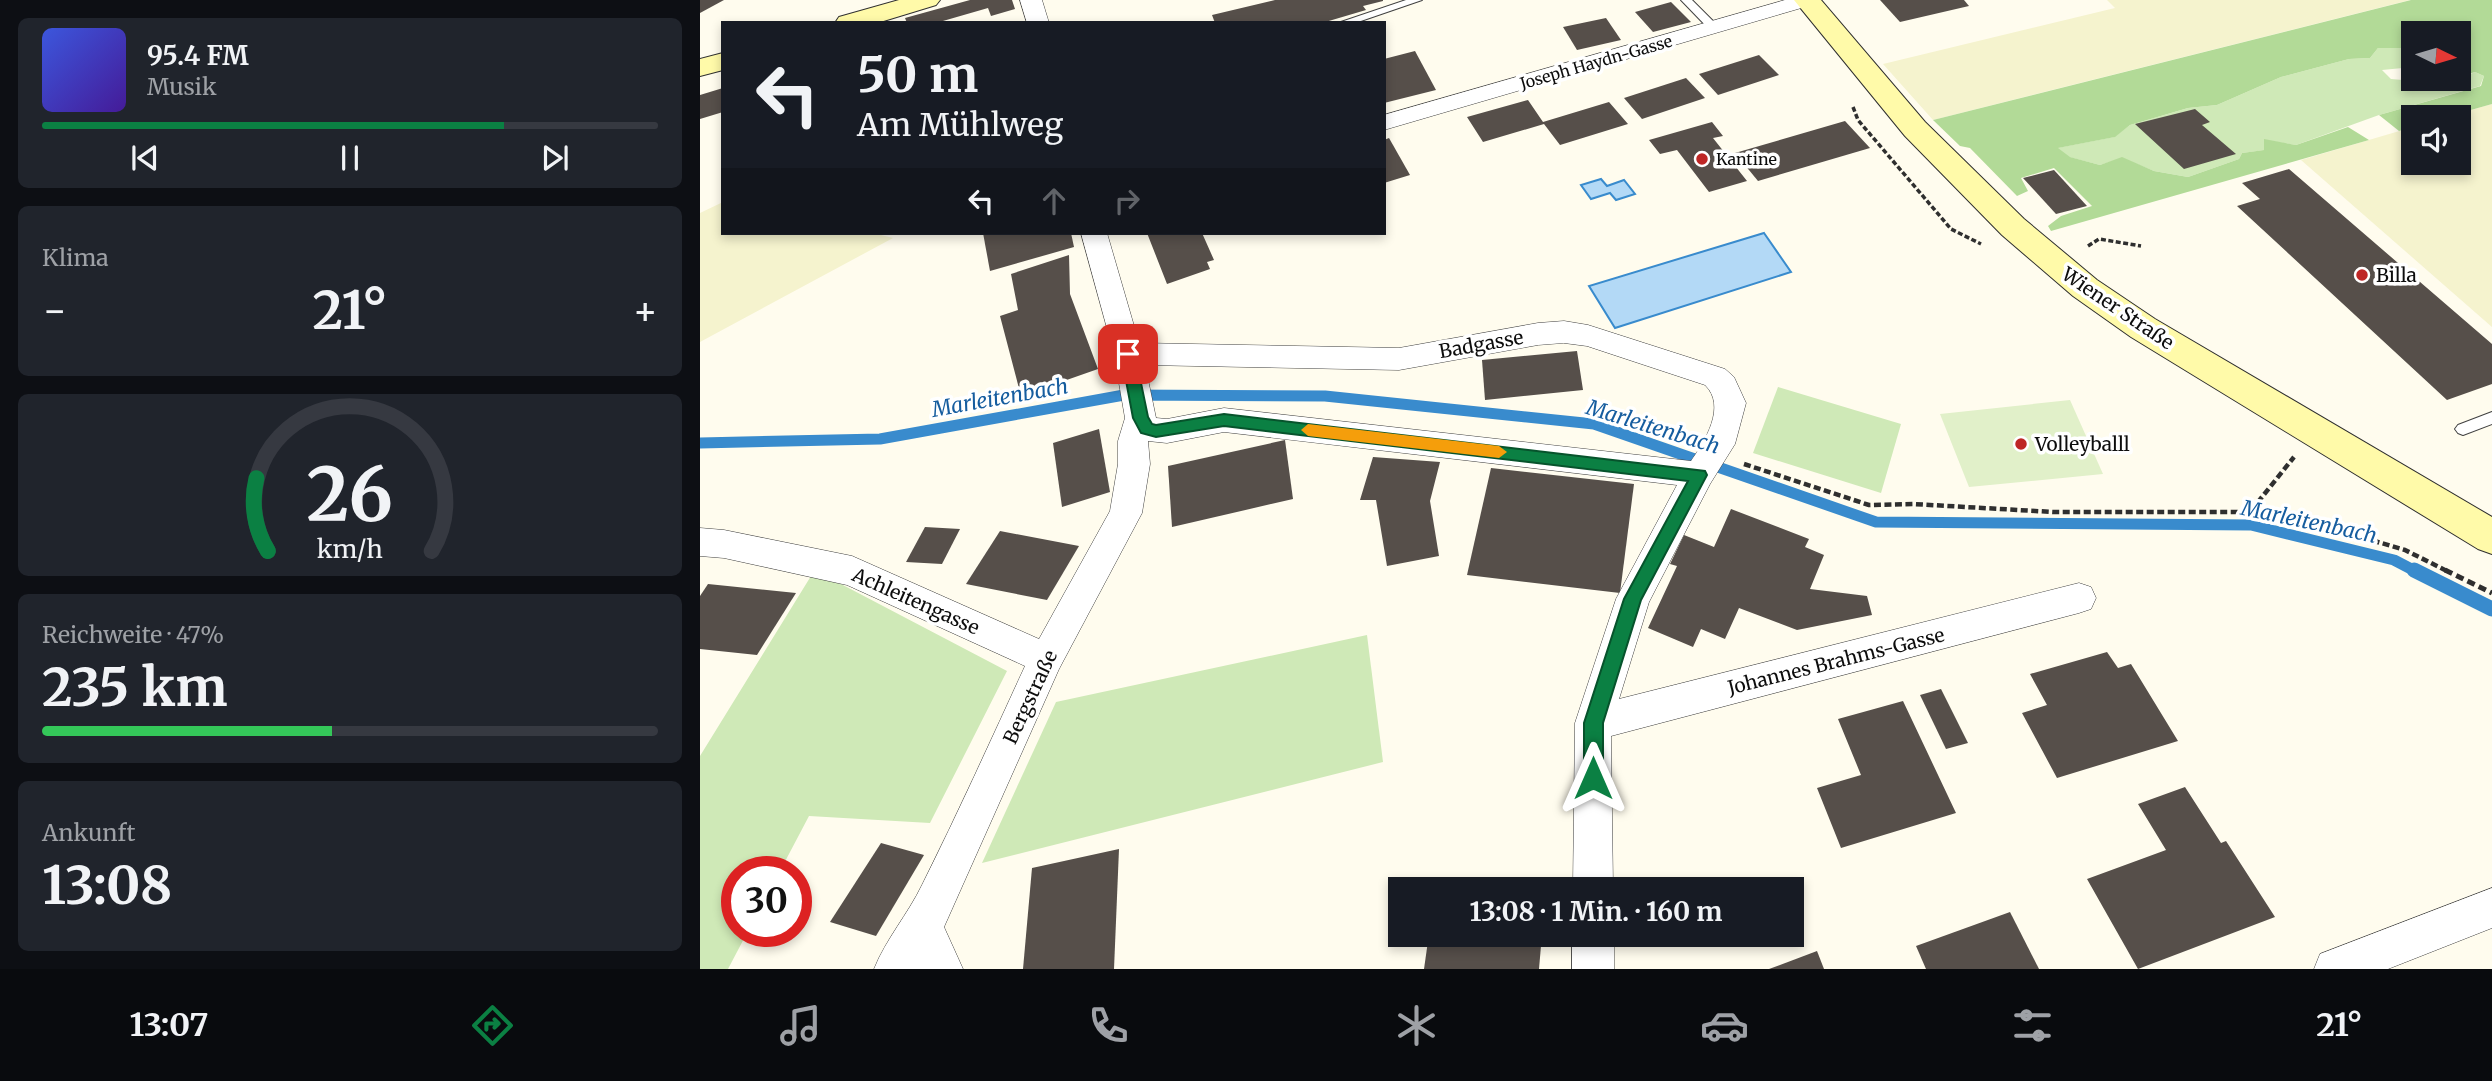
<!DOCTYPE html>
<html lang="de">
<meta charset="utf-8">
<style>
body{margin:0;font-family:Merriweather,serif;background:#20242c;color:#f1f3f6;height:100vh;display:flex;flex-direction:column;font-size:26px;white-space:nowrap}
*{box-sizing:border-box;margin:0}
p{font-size:23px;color:#9ea1a6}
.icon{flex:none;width:38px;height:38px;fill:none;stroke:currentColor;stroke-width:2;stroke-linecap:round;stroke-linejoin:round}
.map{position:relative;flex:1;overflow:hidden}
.panel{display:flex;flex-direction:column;gap:18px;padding:18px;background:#0d0f14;width:700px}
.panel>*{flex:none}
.top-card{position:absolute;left:21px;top:21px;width:665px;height:214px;border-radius:0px;box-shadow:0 4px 10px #0003;background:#171b24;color:#f1f3f6;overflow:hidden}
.needle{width:46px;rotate:95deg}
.tools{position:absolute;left:1701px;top:21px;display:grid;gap:14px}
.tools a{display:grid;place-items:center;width:70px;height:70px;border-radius:0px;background:#171b24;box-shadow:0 4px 10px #0003;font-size:35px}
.speed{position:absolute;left:21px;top:856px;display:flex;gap:14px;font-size:35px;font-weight:700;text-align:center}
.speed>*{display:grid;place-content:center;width:91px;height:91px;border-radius:50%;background:#171b24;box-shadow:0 4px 10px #0003;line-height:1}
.speed .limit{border:10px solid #d22;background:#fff;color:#111}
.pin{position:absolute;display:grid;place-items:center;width:60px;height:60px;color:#fff;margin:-30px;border-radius:14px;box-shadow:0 4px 10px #0006}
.me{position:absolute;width:77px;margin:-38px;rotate:0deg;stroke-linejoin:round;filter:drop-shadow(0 0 5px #0008)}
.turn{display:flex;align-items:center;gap:24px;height:147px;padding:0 21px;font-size:32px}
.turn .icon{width:91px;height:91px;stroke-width:2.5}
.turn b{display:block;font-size:49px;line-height:60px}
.lanes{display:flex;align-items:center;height:66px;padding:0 21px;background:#0003;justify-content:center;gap:35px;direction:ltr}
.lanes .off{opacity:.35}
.big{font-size:52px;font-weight:700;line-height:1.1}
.panel .tile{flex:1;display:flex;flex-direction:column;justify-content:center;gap:10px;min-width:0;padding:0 24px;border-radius:10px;background:#20242c}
.panel .dial{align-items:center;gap:0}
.dial svg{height:182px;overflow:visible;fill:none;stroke:#363941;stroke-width:7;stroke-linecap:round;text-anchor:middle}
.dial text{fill:#f1f3f6;stroke:none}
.song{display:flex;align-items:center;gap:21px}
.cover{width:84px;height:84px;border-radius:10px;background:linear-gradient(135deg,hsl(230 70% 55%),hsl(260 70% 35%))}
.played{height:7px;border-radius:4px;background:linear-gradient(90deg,#0b8043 75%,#363941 75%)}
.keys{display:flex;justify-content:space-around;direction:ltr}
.heat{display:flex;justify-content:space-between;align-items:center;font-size:38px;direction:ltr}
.charge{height:10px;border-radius:5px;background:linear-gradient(90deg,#34c759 47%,#363941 0)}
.trip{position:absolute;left:688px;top:877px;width:416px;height:70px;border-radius:0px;background:#171b24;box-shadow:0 4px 10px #0003;font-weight:700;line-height:70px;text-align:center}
.tabs{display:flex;height:112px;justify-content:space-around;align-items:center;background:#090b0e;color:#9ea1a6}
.tabs .icon{width:49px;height:49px}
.tabs .active{color:#0b8043}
.tabs b{font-size:32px;color:#f1f3f6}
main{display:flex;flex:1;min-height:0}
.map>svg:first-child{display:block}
.farmland{fill:#f5f3ce}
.green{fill:#cfe9b7}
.forest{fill:#b2da97}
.pitch{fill:#e1f0c9}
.water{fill:#b3d9f6;stroke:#398bcd;stroke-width:2}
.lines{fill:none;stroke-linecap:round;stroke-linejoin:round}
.stream-far1{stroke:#398bcd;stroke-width:11}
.stream{stroke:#398bcd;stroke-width:15}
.building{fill:#564f4a}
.lane-casing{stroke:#404040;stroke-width:2}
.street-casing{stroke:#404040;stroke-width:1}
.secondary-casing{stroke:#2f2f2f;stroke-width:2}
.path-far2{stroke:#2f2f2f;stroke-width:3.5;stroke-dasharray:5 2.5;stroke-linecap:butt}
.path-far1{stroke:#2f2f2f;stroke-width:4.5;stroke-dasharray:7 3.5;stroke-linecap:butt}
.path{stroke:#2f2f2f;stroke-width:5;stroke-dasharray:8 4.5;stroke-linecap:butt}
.lane{fill:#fff;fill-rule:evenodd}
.street{fill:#fff;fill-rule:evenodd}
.secondary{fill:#fffaa9;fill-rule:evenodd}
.route{fill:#0b8043;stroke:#07532c;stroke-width:2}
.slow{fill:#f59e0b}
.poi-dot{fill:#be2625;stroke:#fff;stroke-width:2.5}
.labels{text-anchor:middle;stroke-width:7;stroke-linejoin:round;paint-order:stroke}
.far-street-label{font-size:16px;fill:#0d0d0d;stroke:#fff}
.far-poi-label{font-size:16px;fill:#0d0d0d;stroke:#fff;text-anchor:start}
.poi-label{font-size:19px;fill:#0d0d0d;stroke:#fff;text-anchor:start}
.street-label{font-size:19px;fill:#0d0d0d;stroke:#fff}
.water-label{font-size:21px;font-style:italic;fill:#165d9f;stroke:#fff}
</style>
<main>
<section class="panel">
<div class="tile">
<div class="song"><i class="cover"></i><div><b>95.4 FM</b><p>Musik</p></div></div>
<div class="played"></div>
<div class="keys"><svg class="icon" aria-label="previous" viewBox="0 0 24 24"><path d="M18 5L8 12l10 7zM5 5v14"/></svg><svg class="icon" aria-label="pause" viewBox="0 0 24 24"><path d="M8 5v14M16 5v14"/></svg><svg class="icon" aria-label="next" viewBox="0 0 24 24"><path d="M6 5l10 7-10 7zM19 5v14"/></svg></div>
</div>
<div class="tile"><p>Klima</p>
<div class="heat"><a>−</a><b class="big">21°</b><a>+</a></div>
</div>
<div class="tile dial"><svg viewBox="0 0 100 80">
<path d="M14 69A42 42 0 1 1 86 69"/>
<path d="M14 69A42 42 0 0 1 9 37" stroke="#0b8043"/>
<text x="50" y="56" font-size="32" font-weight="700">26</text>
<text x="50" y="72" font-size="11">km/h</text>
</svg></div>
<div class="tile"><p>Reichweite · 47%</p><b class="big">235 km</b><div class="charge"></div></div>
<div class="tile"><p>Ankunft</p><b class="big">13:08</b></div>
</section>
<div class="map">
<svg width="1792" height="969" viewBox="0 0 1792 969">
<rect width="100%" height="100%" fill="#fffcee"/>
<g class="farmland">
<path d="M1407,0H1710L1233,120L1183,64L1415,8Z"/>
<path d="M1792,104V327L1601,160L1713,127V163H1759V117H1746Z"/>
<path d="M23,202V233H173L193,238L0,342V213Z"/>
</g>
<g class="green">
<path d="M1678,48H1713V67L1682,70L1691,79L1727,82L1759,79L1775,72L1784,76L1780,86L1679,115L1596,145L1564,140L1565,150L1542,153L1539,159L1488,177L1454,171L1422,158L1400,165L1369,157L1357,148L1414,137L1430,125L1488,108L1517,105L1581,77L1649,59L1670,58Z"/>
<path d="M1078,387L1201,424L1181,493L1053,453Z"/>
<path d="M111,576L141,584L307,671L230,823L109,816L80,871L37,872V931H48L28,969H0V756Z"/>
<path d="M667,635L683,762L282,863L356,702Z"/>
</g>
<path class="forest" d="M1711,0H1792V104L1746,117H1713V127L1699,131L1679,115L1781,86L1784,76L1775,72L1759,77V33H1713V48H1678L1670,58L1649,59L1581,77L1517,105L1488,108L1430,125L1415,137L1358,148L1370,157L1400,165L1422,157L1454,171L1488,177L1539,159L1542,153L1564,150V139L1596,145L1648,127L1669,140L1351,231L1348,226L1361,216L1392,206L1354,168L1321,178L1328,191L1317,196L1270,148L1260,146L1233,120Z"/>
<path class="pitch" d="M1370,400L1403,474L1269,487L1240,414Z"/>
<g class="water">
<path d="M901,179L907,186L924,180L935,194L916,200L910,193L891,199L881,185Z"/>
<path d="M1064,233L1091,272L915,328L889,286Z"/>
</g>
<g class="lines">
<path class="stream-far1" d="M0,443L180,439L424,395L625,396L894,424L1176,522L1551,525L1694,560L1717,572"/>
<path class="stream" d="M1714,570L1792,609"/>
</g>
<g class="building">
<path d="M0,0H24L0,13Z"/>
<path d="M270,0H312L315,9L291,16L288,8L236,23H207L205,18Z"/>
<path d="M575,0H683V1L663,6L666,10L622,23H515L512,15Z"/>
<path d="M1180,0H1264L1269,6L1200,22Z"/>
<path d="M971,2L991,22L953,32L935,12Z"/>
<path d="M906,18L921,40L877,50L863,27Z"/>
<path d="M715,51L736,90L684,103V59Z"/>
<path d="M1059,55L1079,75L1018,95L999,74Z"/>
<path d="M986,78L1005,98L942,119L924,98Z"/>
<path d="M23,88V112L0,119V95Z"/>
<path d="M828,100L843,122L909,102L928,124L860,145L844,124L783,142L767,117Z"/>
<path d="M1495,109L1510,122L1502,125L1536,154L1484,169L1435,124Z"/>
<path d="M1145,121L1170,148L1058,181L1035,153Z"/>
<path d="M1012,122L1023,136L1013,138L1047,181L1009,192L977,150L960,154L949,140Z"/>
<path d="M689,138L710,175L684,183V140Z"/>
<path d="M1589,169L1792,344V384L1747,400L1537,206L1560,199L1542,183Z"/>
<path d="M1354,170L1387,206L1356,214L1323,178Z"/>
<path d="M283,233H371L374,247L290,271Z"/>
<path d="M447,233H502L514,260L507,262L510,269L467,284Z"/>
<path d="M369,255L370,294L398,369L321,396L300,316L318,310L311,274Z"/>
<path d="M877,351L883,390L785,400L782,360Z"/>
<path d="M399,429L410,492L362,507L353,443Z"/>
<path d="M585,440L593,499L472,527L468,466Z"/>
<path d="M673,457L740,462L730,501L739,556L687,566L676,500H660Z"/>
<path d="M791,468L934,484L920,593L767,575Z"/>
<path d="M1031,509L1109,539L1105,547L1124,555L1110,589L1167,596L1172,615L1097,630L1039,608L1025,639L1001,629L993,647L948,628L977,566L970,564L984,535L1014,547Z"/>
<path d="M225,527L260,529L242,564L206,562Z"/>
<path d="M300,531L379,546L347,600L266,584Z"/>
<path d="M8,584L96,593L57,655L0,649V596Z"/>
<path d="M1407,652L1418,668L1431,664L1478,741L1357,778L1322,713L1347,705L1330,674Z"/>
<path d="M1241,689L1268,743L1246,749L1220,695Z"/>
<path d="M1203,701L1256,813L1141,848L1117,788L1161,775L1138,719Z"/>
<path d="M1485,787L1521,843L1526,841L1575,917L1438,969L1387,879L1466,850L1438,804Z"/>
<path d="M181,843L224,855L176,936L130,922Z"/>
<path d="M419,849L414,969H323L332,868Z"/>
<path d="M1310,912L1339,969H1226L1216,946Z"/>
<path d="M729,934H842L839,969H724Z"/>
<path d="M1117,951L1124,969H1069Z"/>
</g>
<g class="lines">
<g class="lane-casing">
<g id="lane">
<path d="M706,0H722L655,23H638Z"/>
<path d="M981,0H992L1018,26V30H1010Z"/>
<path d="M1792,412V424L1763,435L1758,433L1755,429L1758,425Z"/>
</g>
</g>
<g class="street-casing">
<g id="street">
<path d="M320,0H342L349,23H327Z"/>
<path d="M1085,0H1119L1115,4L684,130V115Z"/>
<path d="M381,233H407L439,343L699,348L838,323L864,321L888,325L1025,369L1034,377L1046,403L1035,444L1010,484L949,602L919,699L1379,583L1391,587L1396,598L1391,609L1379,613L911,736L913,889H873L875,723L916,599L977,485L524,432L467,443L448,441L450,464L442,513L359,669L244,927L263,969H174C186,939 208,914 222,885C258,813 291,740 325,666L147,585L24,558L0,556V528L24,530L152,556L339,639L410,511L418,464V441L425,418L414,354ZM864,343L887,346L1005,385C1027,406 1005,441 991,461L524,408L467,419L456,418L445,365L699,370L838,345Z"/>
<path d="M1792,888V928L1688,969H1614L1620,954Z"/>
<rect x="872" y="934" width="42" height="35"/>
</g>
</g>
<g class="secondary-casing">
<g id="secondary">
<path d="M199,0H240L236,5L177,23H135L139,17Z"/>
<path d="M1094,0H1121L1225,122L1324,219L1397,280L1455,319L1792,517V554L1778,549L1431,337L1373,296L1302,235L1205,136Z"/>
<path d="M23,53V70L0,76V59Z"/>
</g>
</g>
<g class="path-far2">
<path d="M1153,107L1158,120L1251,229L1281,244"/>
<path d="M1388,246L1399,239L1441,246"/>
</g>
<g class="path-far1">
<path d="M1044,464L1169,505L1213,504L1353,512H1550L1594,457"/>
<path d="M1550,512L1623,526L1705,550L1749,572"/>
</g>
<path class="path" d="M1745,570L1792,593"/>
<use href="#lane" class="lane"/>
<use href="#street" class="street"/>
<use href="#secondary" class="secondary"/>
</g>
<path class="route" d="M428,349L435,354L448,417L452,424L456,425L524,414L1005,471L1007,475L941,600L903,723V778L900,785L893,788L886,785L884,778V723L924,599L988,481L524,426L456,437L441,433L433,418L421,354Z"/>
<path class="slow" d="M608,424L799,446L807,452L799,458L608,436L601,430Z"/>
<g class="poi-dot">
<circle cx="1002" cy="159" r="7"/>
<circle cx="1662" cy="275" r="7"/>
<circle cx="1321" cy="444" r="7"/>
</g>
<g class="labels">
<g class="far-street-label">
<text transform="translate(896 62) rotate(-16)" y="6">Joseph Haydn-Gasse</text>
</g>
<g class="far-poi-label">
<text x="1016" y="165">Kantine</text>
</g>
<g class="poi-label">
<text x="1676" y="282">Billa</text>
<text x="1335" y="451">Volleyballl</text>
</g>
<g class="street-label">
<text transform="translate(1418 308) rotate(34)" y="7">Wiener Straße</text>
<text transform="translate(781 344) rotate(-10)" y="7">Badgasse</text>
<text transform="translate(216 601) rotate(24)" y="7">Achleitengasse</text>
<text transform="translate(1136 661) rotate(-14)" y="7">Johannes Brahms-Gasse</text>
<text transform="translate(330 697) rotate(-65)" y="7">Bergstraße</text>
</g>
<g class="water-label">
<text transform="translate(300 398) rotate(-10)" y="7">Marleitenbach</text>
<text transform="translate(953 427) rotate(17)" y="7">Marleitenbach</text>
<text transform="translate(1609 522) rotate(12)" y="7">Marleitenbach</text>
</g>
</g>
</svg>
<div class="tools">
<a><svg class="needle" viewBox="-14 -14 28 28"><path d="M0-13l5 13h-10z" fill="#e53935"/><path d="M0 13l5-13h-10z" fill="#9ea1a6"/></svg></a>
<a><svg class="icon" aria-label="sound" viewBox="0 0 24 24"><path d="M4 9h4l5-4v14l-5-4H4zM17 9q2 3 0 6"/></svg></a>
</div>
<div class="speed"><div class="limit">30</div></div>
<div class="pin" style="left:428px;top:354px;background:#d93025"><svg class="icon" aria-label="arrive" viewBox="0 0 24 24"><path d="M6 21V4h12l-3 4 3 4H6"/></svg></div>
<svg class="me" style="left:893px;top:778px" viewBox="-20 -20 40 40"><path d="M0-17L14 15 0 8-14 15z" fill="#0b8043" stroke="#fff" stroke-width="4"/></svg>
<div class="trip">13:08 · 1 Min. · 160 m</div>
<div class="top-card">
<div class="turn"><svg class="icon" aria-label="left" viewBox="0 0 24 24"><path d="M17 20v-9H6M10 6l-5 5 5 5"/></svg><div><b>50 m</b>Am Mühlweg</div></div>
<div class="lanes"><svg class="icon" aria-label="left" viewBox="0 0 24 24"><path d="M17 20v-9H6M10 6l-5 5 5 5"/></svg><svg class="icon off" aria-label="ahead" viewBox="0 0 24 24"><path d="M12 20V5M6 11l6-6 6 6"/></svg><svg class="icon off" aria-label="right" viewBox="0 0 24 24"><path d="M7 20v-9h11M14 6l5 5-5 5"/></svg></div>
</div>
</div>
</main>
<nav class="tabs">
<b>13:07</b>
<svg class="icon active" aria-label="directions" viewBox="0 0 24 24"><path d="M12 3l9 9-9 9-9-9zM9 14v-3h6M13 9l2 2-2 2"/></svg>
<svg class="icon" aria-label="music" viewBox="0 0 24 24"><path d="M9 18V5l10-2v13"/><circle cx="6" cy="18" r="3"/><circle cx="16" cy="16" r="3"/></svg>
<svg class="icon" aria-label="phone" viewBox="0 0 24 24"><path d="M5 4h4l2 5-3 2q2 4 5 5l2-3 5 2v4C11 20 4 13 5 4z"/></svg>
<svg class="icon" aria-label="climate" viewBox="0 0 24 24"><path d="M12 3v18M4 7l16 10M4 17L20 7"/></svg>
<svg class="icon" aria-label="car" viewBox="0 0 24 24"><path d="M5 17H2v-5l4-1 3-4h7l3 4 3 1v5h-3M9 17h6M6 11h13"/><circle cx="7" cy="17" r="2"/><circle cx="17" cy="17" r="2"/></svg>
<svg class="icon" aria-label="filters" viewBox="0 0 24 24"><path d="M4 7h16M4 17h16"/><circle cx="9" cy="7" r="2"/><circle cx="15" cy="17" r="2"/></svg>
<b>21°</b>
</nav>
